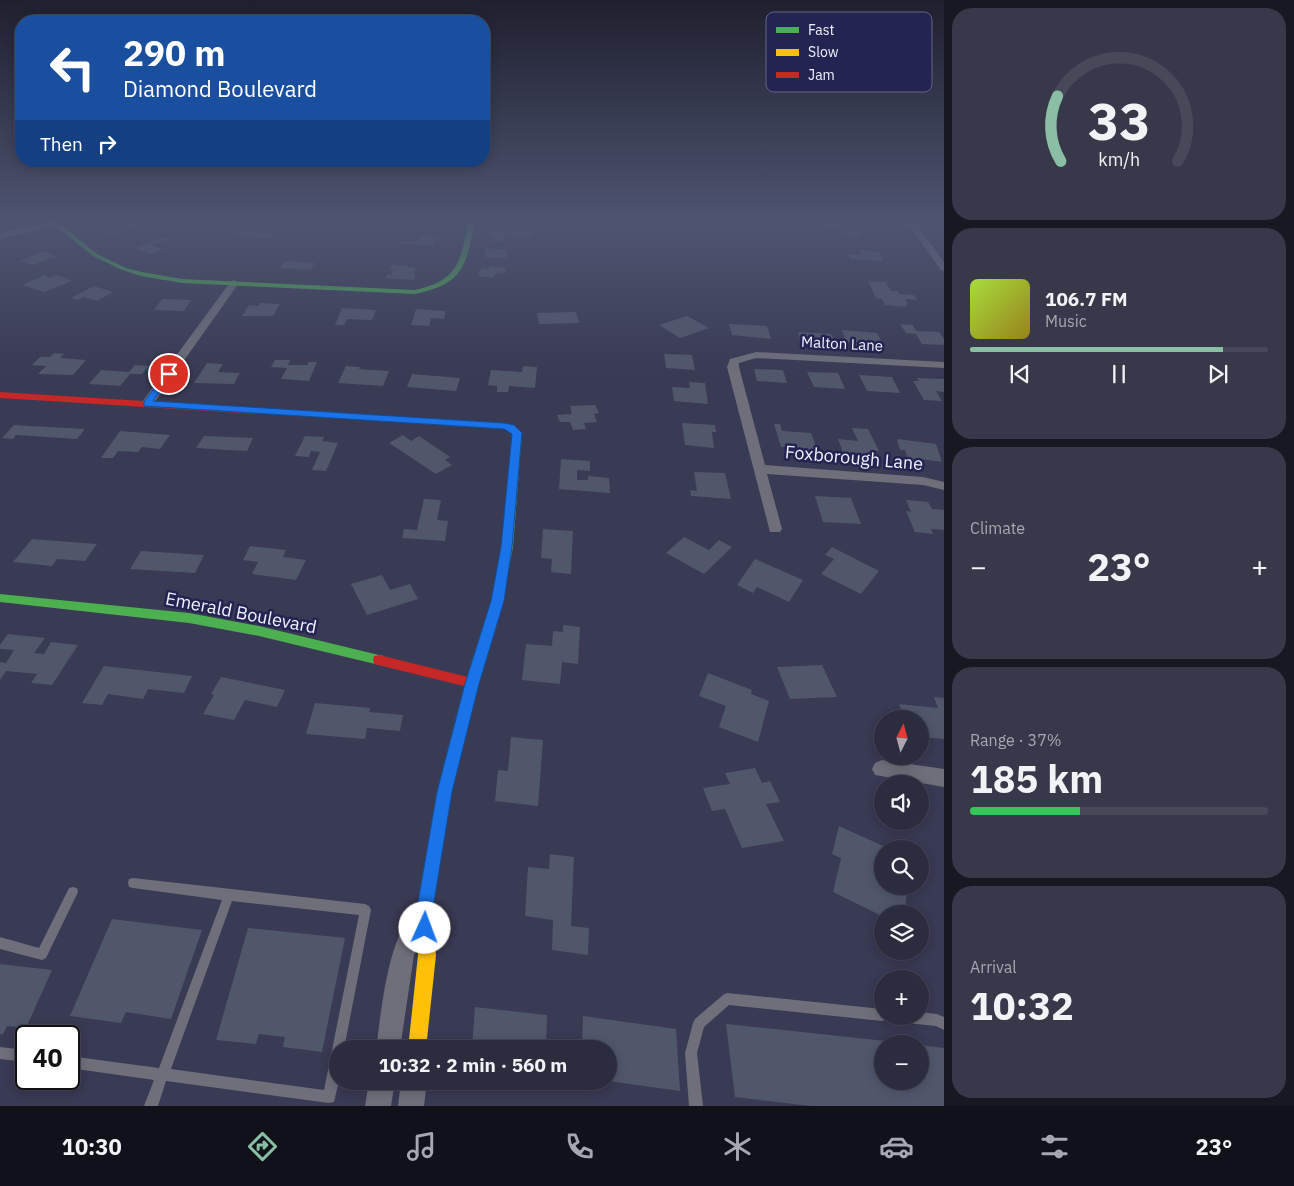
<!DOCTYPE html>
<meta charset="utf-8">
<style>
body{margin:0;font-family:"IBM Plex Sans",sans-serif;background:#373849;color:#f1f3f6;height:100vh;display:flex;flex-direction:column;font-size:19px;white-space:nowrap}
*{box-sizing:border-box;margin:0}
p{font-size:16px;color:#a6a7b0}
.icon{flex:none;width:28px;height:28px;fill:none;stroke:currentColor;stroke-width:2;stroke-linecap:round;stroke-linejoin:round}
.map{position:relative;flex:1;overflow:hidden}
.drawer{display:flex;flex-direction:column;gap:8px;padding:8px;background:#181822;width:350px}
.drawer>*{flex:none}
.hud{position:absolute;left:15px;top:15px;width:475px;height:152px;border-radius:20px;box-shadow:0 2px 12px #0003,0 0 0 1px #474858;background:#1a4fa0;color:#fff;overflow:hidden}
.needle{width:32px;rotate:6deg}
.tools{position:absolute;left:874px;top:710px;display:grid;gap:10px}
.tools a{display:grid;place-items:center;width:55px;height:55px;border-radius:50%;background:#2b2c3e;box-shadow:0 2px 12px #0003,0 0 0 1px #474858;font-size:25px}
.speed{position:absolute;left:15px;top:1025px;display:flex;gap:10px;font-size:25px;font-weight:700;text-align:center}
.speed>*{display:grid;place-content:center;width:65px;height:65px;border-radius:50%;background:#2b2c3e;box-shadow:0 2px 12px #0003,0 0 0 1px #474858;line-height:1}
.speed .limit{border:2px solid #111;border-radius:8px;background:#fff;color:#111}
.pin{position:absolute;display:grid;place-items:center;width:42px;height:42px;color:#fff;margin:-21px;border:2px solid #fff;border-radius:50%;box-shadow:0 1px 5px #0007}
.me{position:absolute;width:55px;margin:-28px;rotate:2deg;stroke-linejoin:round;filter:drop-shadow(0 0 4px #0008)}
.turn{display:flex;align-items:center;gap:18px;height:105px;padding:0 25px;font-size:22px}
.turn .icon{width:65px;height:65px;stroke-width:2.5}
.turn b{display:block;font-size:35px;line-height:42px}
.then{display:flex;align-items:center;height:48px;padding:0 25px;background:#0003;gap:10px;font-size:19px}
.big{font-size:38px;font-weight:700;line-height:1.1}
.drawer .tile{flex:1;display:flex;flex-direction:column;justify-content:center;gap:8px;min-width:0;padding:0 18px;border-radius:20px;background:#373849}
.drawer .dial{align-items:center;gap:0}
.dial svg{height:130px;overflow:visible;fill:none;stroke:#474858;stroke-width:7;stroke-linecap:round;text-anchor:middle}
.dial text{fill:#f1f3f6;stroke:none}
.song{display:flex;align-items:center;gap:15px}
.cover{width:60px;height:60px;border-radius:8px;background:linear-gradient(135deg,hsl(80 70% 55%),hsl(50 70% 35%))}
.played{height:5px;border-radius:2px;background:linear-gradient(90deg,#8abfa5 85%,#474858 85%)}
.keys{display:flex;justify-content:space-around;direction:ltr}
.heat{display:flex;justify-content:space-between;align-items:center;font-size:28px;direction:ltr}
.charge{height:8px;border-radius:4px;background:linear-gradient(90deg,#34c759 37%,#474858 0)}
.trip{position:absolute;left:329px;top:1040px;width:288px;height:50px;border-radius:25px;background:#2b2c3e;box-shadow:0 2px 12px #0003,0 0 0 1px #474858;font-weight:700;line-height:50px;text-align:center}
.menu{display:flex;height:80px;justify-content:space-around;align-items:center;background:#111219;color:#a6a7b0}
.menu .icon{width:35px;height:35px}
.menu .selected{color:#8abfa5}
.menu b{font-size:22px;color:#f1f3f6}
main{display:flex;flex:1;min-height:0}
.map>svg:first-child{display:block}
.building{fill:#51576b}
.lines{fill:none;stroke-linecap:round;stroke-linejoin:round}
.lane{fill:#6e6f7a;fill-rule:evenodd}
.street{fill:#6e6f7a;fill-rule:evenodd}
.fast{fill:#4caf50;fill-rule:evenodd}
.slow{fill:#ffc107;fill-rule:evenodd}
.jam{fill:#c62828;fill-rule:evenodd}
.route{fill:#1a73e8;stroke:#114b97}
.labels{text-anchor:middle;stroke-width:5;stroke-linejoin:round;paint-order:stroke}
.far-street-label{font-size:15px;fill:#f1f2fe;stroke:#242452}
.street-label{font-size:18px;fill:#f1f2fe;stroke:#242452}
.key{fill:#242452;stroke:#626286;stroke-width:1}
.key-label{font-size:14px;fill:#f1f2fe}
</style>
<main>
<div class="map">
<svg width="944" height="1106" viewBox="0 0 944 1106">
<rect width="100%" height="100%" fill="#393a53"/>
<g class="building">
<path d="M134,220H150L110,235L97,229L115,223L122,226L136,221Z"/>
<path d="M419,220H448L447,224L418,223Z"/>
<path d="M490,220H511L510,226L493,225L494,223H489Z"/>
<path d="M826,223L852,224L860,237L848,236L844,229H829Z"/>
<path d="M251,225L261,226L255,232L274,233L270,238L232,236L236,231L245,232Z"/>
<path d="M488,229L531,231V237L504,236L503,242H495V240H492L493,234H487Z"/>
<path d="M420,236L439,237L438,240H434L433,245L402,244L403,242H417Z"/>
<path d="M163,237L169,239L152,245L163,249L151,254L135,248Z"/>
<path d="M486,248L508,250L506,258L484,257Z"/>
<path d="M859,250L880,252L883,261L850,259L848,254L861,255Z"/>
<path d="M43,251L58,258H51L33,265L20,261Z"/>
<path d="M285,261L315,263L310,270L280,268Z"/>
<path d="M392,264L416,268L413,275H416L414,280L385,278L387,275H391L393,270L390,269Z"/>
<path d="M490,266L507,268L504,274L497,273L493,278L477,276L482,268L488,269Z"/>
<path d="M45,275L50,278L57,275L72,281L44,292L22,285Z"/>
<path d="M868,281L886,282L891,291H898L899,294L914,295L917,300L905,299L908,304H906L907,307L885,305L882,299L876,298Z"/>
<path d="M94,286L113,292L97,301L84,297L78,300L71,298Z"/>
<path d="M162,299L191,300L184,311L154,310Z"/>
<path d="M260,303L280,304L273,316H242L249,305L258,306Z"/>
<path d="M342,308L376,310L372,320L347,319L344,325H335Z"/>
<path d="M416,309L446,311L444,319L431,318L429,326L411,325Z"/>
<path d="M576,312L579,323L539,324L537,313Z"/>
<path d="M687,316L709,328L680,338L659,325Z"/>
<path d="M729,324L767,326L771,339L732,335Z"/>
<path d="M900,324L913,325L916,331L939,332L944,339V345L922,344L916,334L906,333Z"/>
<path d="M842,330L877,333L883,344L846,342Z"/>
<path d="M798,332L831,334L835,342L801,341Z"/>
<path d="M54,353L64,354L60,358L86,360L73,375L38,374L46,366L32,365L40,357H50Z"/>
<path d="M664,354L692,355L695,370L666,368Z"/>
<path d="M275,360H290L288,365H307L309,362H317L309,381L281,379L287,368L271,367Z"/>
<path d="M207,363L223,364L218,372L240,373L234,384L194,383Z"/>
<path d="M135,365L149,366L142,374H130L120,386L89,384L101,370L129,372Z"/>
<path d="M346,366L360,367L359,369L389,371L383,386L338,383Z"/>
<path d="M523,366L537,367L535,388L509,386L508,392H497V386L488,385L491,370L522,372Z"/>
<path d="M754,369L783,370L787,383L757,381Z"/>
<path d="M807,372L838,373L845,389L814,387Z"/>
<path d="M412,374L460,378L456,391L407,387Z"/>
<path d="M859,375L892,377L900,393L867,391Z"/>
<path d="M917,378L944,379V392L936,391L942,401L924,400L913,381H919Z"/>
<path d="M689,382L705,383L708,404L674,401L672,387L690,388Z"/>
<path d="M595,405L599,413L594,414L597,422L584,423L586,429L573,430L570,422H560L557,415L572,414L570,406Z"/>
<path d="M682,423L715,425L716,432H712L714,448L685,445Z"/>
<path d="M774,424H780L782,431L811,433L819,454L802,453L801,448L781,447Z"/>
<path d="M14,425L85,429L77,439L16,435L13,439L2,438Z"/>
<path d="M852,428L868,429L879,451H870L873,457L844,455L838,439L858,441Z"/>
<path d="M120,431L170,435L160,449L142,447L138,452L118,451L113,458H101Z"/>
<path d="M403,435L411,441L419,436L450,457L445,460L452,465L436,474L389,443Z"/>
<path d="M204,436L253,438L247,451L196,448Z"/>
<path d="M305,436L324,437L322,441L338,443L326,471L312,470L320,452L311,451L309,457L295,456Z"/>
<path d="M897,439L936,444L942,462L922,459L923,462L908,460L905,450H900Z"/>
<path d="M561,459L590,461V471L577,470V480H588V476L609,478L610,493L559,489Z"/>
<path d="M694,472L725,473L731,499L691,496L690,490L697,491Z"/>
<path d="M815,496L851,498L861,524L823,522Z"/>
<path d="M424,499L441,500L437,520L448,521L445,541L402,538L404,529L417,530Z"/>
<path d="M906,500L928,502L932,509L944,510V530L931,529L933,534L915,532L906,511L911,512Z"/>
<path d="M543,529L573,531L571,574L551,572L552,559L541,558Z"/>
<path d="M684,537L709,550L719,540L732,547L704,574L666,553Z"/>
<path d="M32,539L97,544L85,561L57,559L52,566L13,562Z"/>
<path d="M250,546L286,550L283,557L306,560L296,580L252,574L258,562L243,560Z"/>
<path d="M832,547L879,571L861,594L821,574L834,559L825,555Z"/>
<path d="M141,551L204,555L195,573L130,569Z"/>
<path d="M755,559L803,580L789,602L757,587L753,593L737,585Z"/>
<path d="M382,575L390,590L410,584L418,599L367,615L351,584Z"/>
<path d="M563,625L580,627L578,664L562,662L560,684L522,680L526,644L552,646L553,631L563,632Z"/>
<path d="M8,634L45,638L34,653L44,654L51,642L78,645L52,685L31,683L37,674L6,671L0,680V662L6,663L14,650L0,649V645Z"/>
<path d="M822,665L837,697L790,699L777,667Z"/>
<path d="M104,666L192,676L184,693L148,689L143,699L108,694L102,705L82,703Z"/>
<path d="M708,673L752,690L751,694L769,701L758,742L719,727L726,706L699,696Z"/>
<path d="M221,677L285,690L277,707L245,700L234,720L203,714L214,695L211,694Z"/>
<path d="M934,697L944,698V739L920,737V719H904L899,704L938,708Z"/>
<path d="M315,703L370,708L369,712L403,715L400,731L367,728L365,739L306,734Z"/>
<path d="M511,737L543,740L538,806L495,801L498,770L508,771Z"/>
<path d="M755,768L762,783L770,781L780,802L766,804L784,841L742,848L725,809L712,811L703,788L730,784L725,773Z"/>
<path d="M839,826L890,849H882V886H908L904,914H882V916L833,892L841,858L832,854Z"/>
<path d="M550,854L574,857L571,926L589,928L588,955L552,950L553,920L525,916L528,867L549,869Z"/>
<path d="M112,919L202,930L171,1019L126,1012L121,1023L70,1016Z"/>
<path d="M248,928L345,938L322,1052L283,1047L285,1037L259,1034L256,1044L216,1040Z"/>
<path d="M0,964L52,970L26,1028L7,1026L3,1034H0Z"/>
<path d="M475,1007L547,1015L546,1049H472Z"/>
<path d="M583,1016L676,1029L680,1091L608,1081V1049H582Z"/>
<path d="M726,1024L895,1042L882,1044V1081H920V1045L944,1048V1106H811L735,1097Z"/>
</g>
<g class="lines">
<g class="lane">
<path d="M133,878L365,904L369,906L371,910L344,1049H338V1081H339L334,1102L329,1103L166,1081L158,1106H144L154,1080L69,1068V1056L159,1068L222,900L133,888L129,887L128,883L129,879ZM232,901L359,915L324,1090L171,1069Z"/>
<path d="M73,887L77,888L78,892L46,958L42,960L0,949V937L39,948L69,888Z"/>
<path d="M727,993L882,1009V1016H888L886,1019L882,1021L729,1005L704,1027L697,1053L703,1106H689L685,1053L693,1023L695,1019L723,995Z"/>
<path d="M920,1012L937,1014L944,1017V1030L936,1026L897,1022L893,1020L891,1016H920Z"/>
<path d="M0,1047L26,1050V1062L0,1059Z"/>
</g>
<g class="street">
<path d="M55,220L59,223L58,225L0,239V233Z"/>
<path d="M905,220H913L944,262V271L941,270Z"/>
<path d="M234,280L239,283L151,407H143L141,404L143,401L231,281Z"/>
<path d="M756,352L944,362V368L756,358L739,363V367L765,465L923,477L944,482V490L923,485L767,474L782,529L780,532H770L727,367L730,359Z"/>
<path d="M882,760L944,769V787L875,775L872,769L875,763Z"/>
<path d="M420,911L428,914L431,922L414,955L400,1049H376C381,1016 388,924 420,911Z"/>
<path d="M369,1081H395L391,1106H365Z"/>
<path d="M401,1081H427L424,1106H398Z"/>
</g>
<g class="fast">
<path d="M48,220H55L97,254L126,268L142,272L182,279L415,290C460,280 460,261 469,220H475C466,266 465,283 415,294L182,283L141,276L122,270L93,256Z"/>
<path d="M257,408L503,423L514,425L522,433L513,547L503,601L479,683L455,773L450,774L445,773L443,768L465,683L491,601L501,547L512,434L508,429H503L254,413L252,411Z"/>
<path d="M0,594L189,613L259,626L379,655L384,656L385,660L384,664L379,665L259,636L189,623L0,602Z"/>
</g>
<path class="slow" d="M450,762L455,763L457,768L451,792L432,914L436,955L426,1049H408L418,955L416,914L437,792L445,763Z"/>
<g class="jam">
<path d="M0,392L257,408L262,411L257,414L0,398Z"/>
<path d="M379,655L472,678L477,679L479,683L477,687L472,688L374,664L373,660L374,656Z"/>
</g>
</g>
<linearGradient id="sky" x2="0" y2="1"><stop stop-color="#1f202e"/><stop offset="0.59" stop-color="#4e5571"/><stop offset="1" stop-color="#4e5571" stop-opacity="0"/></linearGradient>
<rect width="944" height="375" fill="url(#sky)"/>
<path class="route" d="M169,371L173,374L153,401L504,423L514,425L522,433L512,547L504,601L479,684L452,792L432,914L434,928L431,934L425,936L419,934L416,914L437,792L465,684L491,601L501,547L512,434L504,429L144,406V402L166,372Z"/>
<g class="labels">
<g class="far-street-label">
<text transform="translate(842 344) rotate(3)" y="5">Malton Lane</text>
</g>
<g class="street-label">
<text transform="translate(854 458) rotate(5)" y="6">Foxborough Lane</text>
<text transform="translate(241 613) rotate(11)" y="6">Emerald Boulevard</text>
</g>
</g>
<rect x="766" y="12" width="166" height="80" rx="8" class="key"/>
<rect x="776" y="27" width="23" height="6" fill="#4caf50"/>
<rect x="776" y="49" width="23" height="7" fill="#ffc107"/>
<rect x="776" y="72" width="23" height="6" fill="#c62828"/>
<g class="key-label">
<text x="808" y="35">Fast</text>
<text x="808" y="57">Slow</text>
<text x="808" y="80">Jam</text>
</g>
</svg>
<div class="tools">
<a><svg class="needle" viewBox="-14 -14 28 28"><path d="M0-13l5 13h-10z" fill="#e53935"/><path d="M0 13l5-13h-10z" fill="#a6a7b0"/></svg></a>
<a><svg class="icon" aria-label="sound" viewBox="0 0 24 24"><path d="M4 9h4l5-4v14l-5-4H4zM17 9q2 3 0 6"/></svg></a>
<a><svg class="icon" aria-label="search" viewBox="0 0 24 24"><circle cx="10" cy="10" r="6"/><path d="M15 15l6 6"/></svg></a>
<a><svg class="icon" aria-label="layers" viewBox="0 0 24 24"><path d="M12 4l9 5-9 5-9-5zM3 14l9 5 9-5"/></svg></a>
<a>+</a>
<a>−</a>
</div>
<div class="speed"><div class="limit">40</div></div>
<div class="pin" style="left:169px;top:374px;background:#d93025"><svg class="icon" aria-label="arrive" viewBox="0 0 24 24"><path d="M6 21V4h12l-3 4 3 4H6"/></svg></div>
<svg class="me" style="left:425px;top:928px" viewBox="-20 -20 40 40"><circle r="19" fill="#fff"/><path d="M0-13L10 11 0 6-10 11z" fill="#1a73e8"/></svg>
<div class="trip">10:32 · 2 min · 560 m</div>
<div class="hud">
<div class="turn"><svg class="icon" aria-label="left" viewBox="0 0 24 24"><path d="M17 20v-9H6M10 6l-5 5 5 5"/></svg><div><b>290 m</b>Diamond Boulevard</div></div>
<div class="then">Then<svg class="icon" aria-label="right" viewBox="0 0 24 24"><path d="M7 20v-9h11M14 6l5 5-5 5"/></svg></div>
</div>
</div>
<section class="drawer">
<div class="tile dial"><svg viewBox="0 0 100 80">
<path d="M14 69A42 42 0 1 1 86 69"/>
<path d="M14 69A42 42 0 0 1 12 29" stroke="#8abfa5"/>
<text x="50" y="56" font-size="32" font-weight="700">33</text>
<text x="50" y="72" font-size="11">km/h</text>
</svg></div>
<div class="tile">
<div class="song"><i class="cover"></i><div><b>106.7 FM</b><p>Music</p></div></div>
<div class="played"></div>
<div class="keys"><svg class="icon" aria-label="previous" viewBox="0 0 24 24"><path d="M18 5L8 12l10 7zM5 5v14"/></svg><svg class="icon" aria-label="pause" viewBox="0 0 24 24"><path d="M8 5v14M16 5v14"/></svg><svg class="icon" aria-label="next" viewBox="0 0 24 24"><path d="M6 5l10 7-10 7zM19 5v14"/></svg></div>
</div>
<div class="tile"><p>Climate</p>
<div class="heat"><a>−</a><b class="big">23°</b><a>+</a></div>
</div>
<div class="tile"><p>Range · 37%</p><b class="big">185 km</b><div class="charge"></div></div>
<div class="tile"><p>Arrival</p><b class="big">10:32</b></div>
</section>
</main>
<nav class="menu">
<b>10:30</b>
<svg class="icon selected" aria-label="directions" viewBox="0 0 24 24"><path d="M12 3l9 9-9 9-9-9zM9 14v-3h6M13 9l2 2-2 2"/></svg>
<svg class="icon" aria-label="music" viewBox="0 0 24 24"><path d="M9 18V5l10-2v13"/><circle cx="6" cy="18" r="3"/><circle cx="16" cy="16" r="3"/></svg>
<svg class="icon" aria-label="phone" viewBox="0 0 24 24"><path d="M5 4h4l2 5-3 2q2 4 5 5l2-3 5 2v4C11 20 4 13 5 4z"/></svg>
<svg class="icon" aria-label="climate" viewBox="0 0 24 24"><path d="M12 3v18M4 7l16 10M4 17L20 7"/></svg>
<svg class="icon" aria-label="car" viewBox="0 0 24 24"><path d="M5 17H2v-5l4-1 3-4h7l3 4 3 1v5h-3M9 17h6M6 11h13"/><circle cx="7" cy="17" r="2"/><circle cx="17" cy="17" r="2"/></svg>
<svg class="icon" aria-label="filters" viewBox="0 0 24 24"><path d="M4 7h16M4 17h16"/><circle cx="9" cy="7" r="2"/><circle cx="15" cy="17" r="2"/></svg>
<b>23°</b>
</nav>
